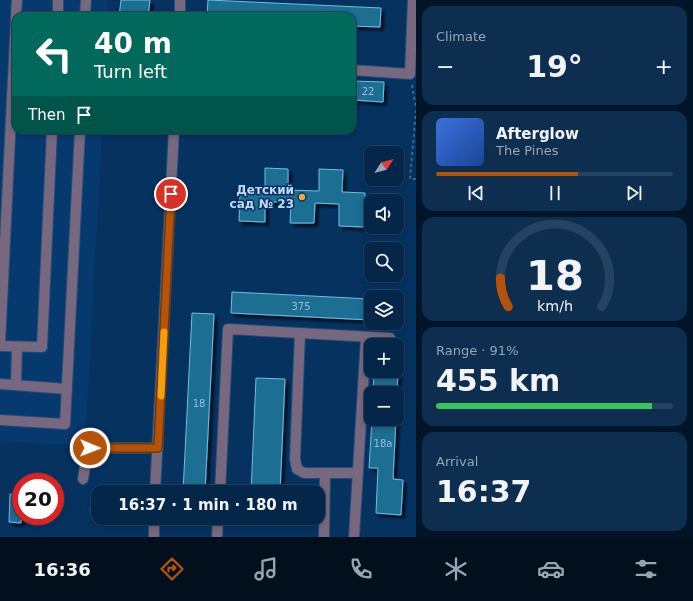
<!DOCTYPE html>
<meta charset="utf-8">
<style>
body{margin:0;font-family:"DejaVu Sans",sans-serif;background:#0d2e4f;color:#f1f3f6;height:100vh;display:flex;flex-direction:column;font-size:15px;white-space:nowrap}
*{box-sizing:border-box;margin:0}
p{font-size:13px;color:#97a5b4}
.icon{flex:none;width:22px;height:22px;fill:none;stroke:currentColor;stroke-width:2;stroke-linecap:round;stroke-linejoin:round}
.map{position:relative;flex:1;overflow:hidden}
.panel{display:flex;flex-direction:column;gap:6px;padding:6px;background:#021528;width:277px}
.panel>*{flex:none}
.hud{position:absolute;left:12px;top:12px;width:344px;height:122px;border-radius:12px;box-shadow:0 2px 6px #0003,0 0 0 1px #254360;background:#00695c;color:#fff;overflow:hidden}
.needle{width:26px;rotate:54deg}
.tools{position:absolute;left:364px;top:146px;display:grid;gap:8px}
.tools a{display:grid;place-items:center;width:40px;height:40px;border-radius:8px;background:#042648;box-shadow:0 2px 6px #0003,0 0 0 1px #254360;font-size:20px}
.speed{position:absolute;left:12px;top:473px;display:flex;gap:8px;font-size:20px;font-weight:700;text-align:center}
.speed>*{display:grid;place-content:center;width:52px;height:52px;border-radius:50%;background:#042648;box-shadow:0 2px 6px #0003,0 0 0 1px #254360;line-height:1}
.speed .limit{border:6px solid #d22;background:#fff;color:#111}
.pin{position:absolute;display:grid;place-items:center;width:34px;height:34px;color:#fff;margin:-17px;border:2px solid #fff;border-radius:50%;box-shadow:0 1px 4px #0007}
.me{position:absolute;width:44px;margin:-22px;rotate:91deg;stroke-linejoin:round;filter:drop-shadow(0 0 3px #0008)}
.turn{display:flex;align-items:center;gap:14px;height:84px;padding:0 16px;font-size:18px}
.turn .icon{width:52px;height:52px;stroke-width:2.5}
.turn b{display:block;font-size:28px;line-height:34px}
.then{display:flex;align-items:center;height:38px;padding:0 16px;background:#0003;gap:8px;font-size:15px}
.big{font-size:30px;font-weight:700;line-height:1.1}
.panel .card{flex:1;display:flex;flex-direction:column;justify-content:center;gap:6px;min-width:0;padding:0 14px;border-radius:12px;background:#0d2e4f}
.panel .dial{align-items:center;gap:0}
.dial svg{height:104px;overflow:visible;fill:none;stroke:#254360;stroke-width:7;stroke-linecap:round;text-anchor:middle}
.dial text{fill:#f1f3f6;stroke:none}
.song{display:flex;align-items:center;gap:12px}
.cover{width:48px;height:48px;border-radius:6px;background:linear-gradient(135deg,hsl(220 70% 55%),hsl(220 70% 35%))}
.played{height:4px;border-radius:2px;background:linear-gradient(90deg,#b45309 60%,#254360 60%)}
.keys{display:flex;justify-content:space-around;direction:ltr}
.heat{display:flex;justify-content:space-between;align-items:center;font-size:22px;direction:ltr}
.charge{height:6px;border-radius:3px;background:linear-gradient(90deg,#34c759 91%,#254360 0)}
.trip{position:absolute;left:91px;top:485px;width:234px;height:40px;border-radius:12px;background:#042648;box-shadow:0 2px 6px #0003,0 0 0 1px #254360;font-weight:700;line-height:40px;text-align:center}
.dock{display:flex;height:64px;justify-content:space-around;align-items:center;background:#020f1d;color:#97a5b4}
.dock .icon{width:28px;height:28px}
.dock .selected{color:#b45309}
.dock b{font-size:18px;color:#f1f3f6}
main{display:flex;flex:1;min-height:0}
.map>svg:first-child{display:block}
.built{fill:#06396e}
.building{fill:#1f6e93;stroke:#71bbe4;filter:url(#shadow)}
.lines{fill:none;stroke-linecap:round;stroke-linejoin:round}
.minor-casing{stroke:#244d78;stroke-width:12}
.path{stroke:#41668f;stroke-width:2;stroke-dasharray:3 3;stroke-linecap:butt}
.minor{stroke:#77687f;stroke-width:10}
.route-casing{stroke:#753606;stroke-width:10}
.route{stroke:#b45309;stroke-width:7}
.slow{stroke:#f59e0b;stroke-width:7}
.poi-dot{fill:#eda83c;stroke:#063260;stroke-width:1.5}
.labels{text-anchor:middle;stroke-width:3;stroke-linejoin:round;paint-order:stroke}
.number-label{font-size:10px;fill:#99bedd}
.poi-label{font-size:12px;font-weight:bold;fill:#c2d9f6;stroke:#063260;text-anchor:end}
</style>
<main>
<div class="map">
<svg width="416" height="537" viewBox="0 0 416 537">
<defs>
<filter id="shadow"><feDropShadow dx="3.5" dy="3.5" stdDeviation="1" flood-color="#0009"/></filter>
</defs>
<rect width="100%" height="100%" fill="#063260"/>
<path class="built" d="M0,0H108L107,16H16V130H102L85,446L0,441Z"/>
<g class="building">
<path d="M121,0H150L148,16H119Z"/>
<path d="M208,0L381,8L380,27L352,26V16H207Z"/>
<path d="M352,81L384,82L383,102L352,100Z"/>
<path d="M265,168L288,169V190L319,191V169L343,170L342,192L365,193L364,227L339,226V204L315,203L314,223H290L291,202H265V222L239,221L240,189H265Z"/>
<path d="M232,292L371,299V320L231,313Z"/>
<path d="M192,313L214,314L205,492H183Z"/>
<path d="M374,371H398L397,393H373Z"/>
<path d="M256,378L285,379L280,492H251Z"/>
<path d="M372,419H396L393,479L403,480L401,515L376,513L378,468H369Z"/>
<path d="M10,494L21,495V523L9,522Z"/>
</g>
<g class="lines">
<g class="minor-casing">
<g id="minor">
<path d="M16,16L17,0"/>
<path d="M58,16V0"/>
<path d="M85,16L86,0"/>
<path d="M180,16V0"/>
<path d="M352,70L410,74L413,0"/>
<path d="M300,333L295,459L297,469L304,473H358"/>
<path d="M0,344L16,16"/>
<path d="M0,346L42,347L52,130"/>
<path d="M0,384L67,389"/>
<path d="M16,385L17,347"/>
<path d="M0,420L65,424L80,130"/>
<path d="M83,479L88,448H158"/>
<path d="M155,492L174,130"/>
<path d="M220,492L228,329L390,338"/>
<path d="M95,509H98"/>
<path d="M154,518V537"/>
<path d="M217,537L218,518"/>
<path d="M324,537L325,474"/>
<path d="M354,537L366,337"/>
</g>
</g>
<g class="path">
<path d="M412,85L416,108"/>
<path d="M416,110L410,179H416"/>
</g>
<use href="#minor" class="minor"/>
</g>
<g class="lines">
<g class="route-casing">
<path id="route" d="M90,448H158L171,194"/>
</g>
<use href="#route" class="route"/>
<path class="slow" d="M161,396L164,332"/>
</g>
<circle class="poi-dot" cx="302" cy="197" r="4"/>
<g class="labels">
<g class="number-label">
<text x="368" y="95">22</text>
<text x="301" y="310">375</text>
<text x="199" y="407">18</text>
<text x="383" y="447">18а</text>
</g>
<g class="poi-label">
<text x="294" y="194">Детский<tspan x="294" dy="14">сад № 23</tspan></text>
</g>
</g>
</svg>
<div class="tools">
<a><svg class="needle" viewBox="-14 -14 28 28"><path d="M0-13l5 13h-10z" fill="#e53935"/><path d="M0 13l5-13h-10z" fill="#97a5b4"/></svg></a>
<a><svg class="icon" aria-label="sound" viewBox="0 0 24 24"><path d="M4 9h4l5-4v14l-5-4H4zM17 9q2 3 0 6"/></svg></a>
<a><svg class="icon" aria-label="search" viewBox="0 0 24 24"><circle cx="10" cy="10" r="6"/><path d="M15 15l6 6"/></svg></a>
<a><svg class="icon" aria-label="layers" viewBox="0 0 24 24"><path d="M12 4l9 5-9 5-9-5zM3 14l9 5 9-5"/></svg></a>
<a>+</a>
<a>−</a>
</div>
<div class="speed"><div class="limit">20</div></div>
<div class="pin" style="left:171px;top:194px;background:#d93025"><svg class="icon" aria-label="arrive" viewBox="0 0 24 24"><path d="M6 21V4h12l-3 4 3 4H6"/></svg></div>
<svg class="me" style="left:90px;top:448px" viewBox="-20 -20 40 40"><circle r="17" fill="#b45309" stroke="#fff" stroke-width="3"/><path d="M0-11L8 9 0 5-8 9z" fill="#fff"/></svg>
<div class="trip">16:37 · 1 min · 180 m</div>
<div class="hud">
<div class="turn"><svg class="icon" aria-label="left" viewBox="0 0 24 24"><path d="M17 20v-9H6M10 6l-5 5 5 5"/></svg><div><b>40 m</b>Turn left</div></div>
<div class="then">Then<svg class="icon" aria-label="arrive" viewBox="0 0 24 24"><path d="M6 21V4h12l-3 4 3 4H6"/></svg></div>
</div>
</div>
<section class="panel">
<div class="card"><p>Climate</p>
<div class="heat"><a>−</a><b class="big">19°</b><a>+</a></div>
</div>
<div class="card">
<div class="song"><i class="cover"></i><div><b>Afterglow</b><p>The Pines</p></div></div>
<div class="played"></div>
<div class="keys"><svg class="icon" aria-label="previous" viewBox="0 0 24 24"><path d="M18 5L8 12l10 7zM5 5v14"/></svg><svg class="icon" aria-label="pause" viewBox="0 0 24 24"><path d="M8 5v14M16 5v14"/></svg><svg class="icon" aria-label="next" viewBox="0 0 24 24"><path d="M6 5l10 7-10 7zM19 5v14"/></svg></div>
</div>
<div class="card dial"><svg viewBox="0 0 100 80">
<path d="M14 69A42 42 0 1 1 86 69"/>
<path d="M14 69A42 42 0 0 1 8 47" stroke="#b45309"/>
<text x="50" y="56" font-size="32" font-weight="700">18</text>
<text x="50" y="72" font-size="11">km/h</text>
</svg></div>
<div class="card"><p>Range · 91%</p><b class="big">455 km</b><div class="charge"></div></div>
<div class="card"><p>Arrival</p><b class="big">16:37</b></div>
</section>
</main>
<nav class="dock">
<b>16:36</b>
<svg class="icon selected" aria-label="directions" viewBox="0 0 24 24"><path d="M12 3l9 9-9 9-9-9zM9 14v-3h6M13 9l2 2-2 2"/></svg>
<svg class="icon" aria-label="music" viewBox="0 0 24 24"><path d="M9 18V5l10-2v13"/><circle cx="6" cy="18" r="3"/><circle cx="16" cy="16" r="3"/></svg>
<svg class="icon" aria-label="phone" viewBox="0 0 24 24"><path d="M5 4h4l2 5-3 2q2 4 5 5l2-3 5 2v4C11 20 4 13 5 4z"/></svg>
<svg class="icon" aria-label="climate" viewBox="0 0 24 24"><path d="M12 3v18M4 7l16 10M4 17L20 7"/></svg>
<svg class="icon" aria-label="car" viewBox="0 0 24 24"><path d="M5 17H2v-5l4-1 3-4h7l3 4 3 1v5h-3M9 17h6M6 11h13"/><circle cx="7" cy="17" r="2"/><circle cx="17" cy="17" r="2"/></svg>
<svg class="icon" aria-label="filters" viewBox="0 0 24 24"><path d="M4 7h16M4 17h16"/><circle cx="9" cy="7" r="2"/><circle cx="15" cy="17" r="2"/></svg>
</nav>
